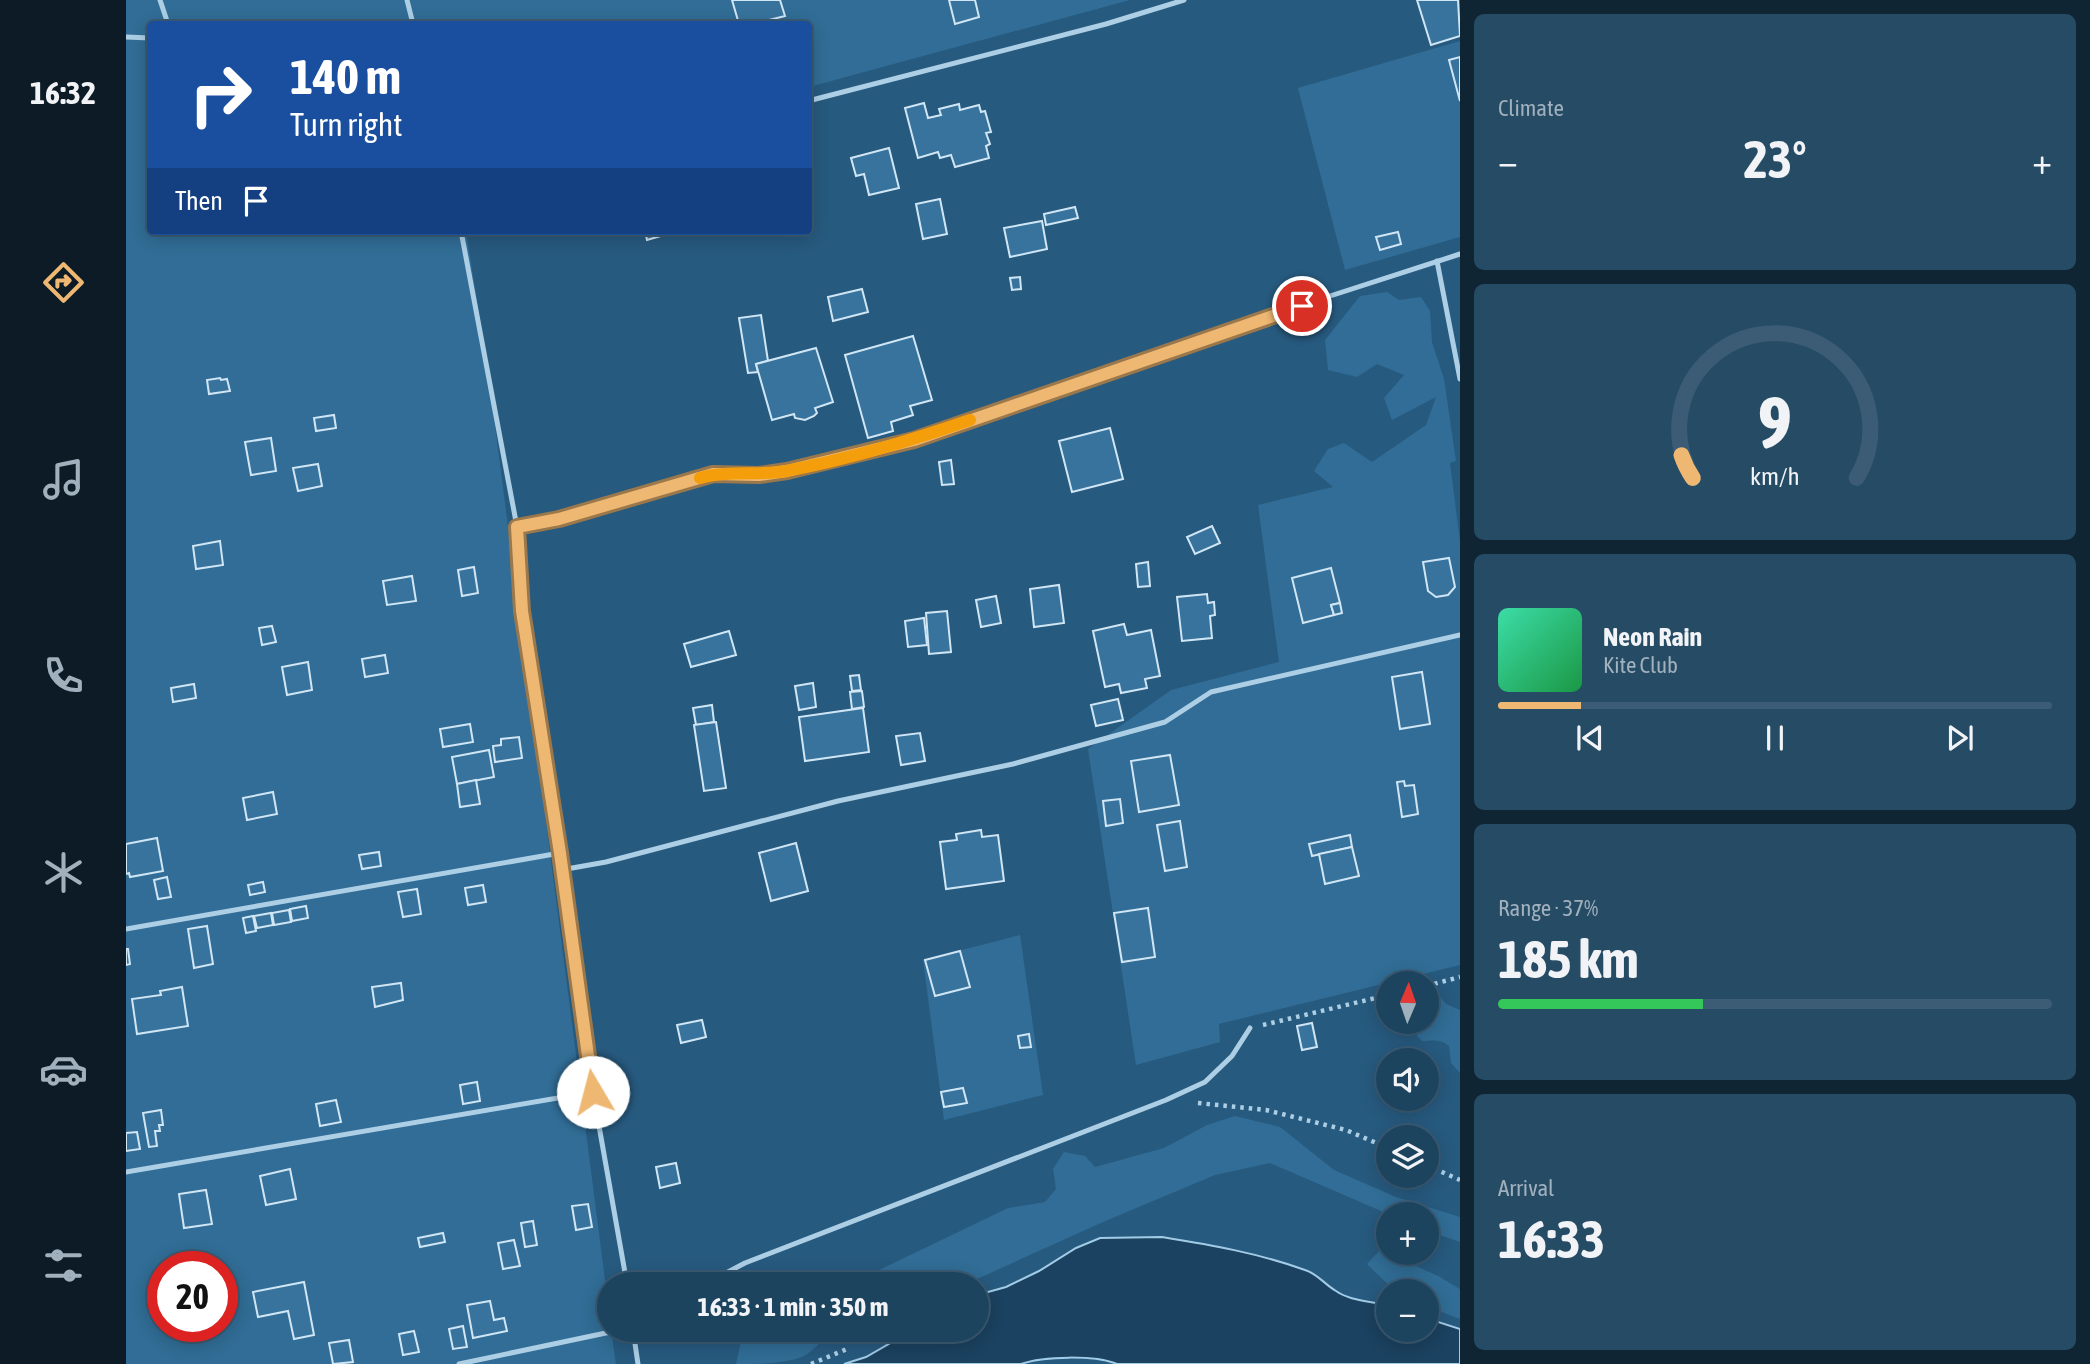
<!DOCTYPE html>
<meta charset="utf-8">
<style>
body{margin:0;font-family:"Asap Condensed",sans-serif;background:#254b65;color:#f1f3f6;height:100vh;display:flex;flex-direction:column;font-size:26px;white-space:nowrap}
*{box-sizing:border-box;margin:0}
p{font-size:23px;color:#a0b0bd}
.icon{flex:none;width:38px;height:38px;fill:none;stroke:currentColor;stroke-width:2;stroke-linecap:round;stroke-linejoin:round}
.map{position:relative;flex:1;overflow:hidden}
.panel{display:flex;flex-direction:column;gap:14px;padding:14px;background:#102534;width:630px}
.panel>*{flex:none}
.guide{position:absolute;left:21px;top:21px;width:665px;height:214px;border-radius:7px;box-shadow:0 4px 18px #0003,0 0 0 2px #3b5c74;background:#1a4fa0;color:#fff;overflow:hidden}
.needle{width:46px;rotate:2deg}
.controls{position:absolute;left:1250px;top:971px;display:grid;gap:14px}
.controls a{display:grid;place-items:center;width:63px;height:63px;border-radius:50%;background:#1d445f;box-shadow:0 4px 18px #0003,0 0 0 2px #3b5c74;font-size:35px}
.speed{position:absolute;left:21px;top:1251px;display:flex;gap:14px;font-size:35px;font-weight:700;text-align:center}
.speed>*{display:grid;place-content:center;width:91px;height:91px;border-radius:50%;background:#1d445f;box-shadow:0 4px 18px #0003,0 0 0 2px #3b5c74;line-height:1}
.speed .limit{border:10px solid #d22;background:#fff;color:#111}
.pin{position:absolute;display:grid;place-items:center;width:60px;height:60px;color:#fff;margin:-30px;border:4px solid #fff;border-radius:50%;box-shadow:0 2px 7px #0007}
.me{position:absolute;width:77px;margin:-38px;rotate:352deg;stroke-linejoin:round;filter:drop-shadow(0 0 5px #0008)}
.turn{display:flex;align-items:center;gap:24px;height:147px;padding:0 28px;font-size:32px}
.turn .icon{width:91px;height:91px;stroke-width:2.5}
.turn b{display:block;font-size:49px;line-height:60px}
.then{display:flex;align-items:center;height:66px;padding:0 28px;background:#0003;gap:14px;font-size:26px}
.big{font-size:52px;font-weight:700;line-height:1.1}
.panel .widget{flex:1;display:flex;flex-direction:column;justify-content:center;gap:10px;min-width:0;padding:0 24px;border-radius:10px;background:#254b65}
.panel .dial{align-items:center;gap:0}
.dial svg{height:182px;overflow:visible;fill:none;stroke:#3b5c74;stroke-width:7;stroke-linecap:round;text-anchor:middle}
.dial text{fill:#f1f3f6;stroke:none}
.song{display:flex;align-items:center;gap:21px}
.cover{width:84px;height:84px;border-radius:10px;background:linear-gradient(135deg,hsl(160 70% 55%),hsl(140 70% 35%))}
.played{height:7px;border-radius:4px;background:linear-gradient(90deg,#eeb873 15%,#3b5c74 15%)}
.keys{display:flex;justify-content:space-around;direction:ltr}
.heat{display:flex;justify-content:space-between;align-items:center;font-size:38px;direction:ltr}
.charge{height:10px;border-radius:5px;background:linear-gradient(90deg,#34c759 37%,#3b5c74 0)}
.trip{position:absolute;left:471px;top:1272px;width:392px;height:70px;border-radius:35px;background:#1d445f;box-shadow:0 4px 18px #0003,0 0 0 2px #3b5c74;font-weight:700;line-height:70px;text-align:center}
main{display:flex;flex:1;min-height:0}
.menu{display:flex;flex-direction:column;width:126px;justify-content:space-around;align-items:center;background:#0c1b26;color:#a0b0bd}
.menu .icon{width:49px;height:49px}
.menu .selected{color:#eeb873}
.menu b{font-size:32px;color:#f1f3f6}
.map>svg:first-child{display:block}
.green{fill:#316d96;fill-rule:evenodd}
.water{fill:#1b4260;stroke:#a2cbe6;stroke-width:2}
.building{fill:#37739c;stroke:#d0e6f5;stroke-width:2}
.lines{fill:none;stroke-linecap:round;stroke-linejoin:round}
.path{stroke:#adcfe5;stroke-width:4.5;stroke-dasharray:3.5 5;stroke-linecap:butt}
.service{stroke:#adcfe5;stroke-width:5}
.route-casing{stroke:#9b784b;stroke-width:18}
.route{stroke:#eeb873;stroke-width:12}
.slow{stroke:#f59e0b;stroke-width:12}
</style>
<main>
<nav class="menu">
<b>16:32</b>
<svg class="icon selected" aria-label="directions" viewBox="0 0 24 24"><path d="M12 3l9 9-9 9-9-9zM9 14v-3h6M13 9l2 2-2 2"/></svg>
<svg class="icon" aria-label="music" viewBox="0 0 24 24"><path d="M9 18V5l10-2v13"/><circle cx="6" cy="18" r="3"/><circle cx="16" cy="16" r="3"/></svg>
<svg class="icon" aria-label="phone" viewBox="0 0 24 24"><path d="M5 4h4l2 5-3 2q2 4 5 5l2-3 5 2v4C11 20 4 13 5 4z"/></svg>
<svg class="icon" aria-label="climate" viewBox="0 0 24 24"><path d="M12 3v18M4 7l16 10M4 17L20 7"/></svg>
<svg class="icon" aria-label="car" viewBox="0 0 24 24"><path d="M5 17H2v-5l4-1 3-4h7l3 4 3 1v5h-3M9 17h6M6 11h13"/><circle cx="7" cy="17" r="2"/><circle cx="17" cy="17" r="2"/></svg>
<svg class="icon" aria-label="filters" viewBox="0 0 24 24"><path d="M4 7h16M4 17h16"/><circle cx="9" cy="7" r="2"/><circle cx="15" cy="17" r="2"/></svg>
</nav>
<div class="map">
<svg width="1334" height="1364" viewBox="0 0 1334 1364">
<rect width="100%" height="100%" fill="#275a7f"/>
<g class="green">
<path d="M0,0H1004L683,87L682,24H24V231H340L362,371L483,1311V1330H485L490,1364H0ZM37,1267H96V1326H37Z"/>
<path d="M1334,41V237L1219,270L1172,88Z"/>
<path d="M1261,292L1273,300L1295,297L1304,311L1306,342L1318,379L1330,461L1324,463L1334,541V965L1093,1024L1094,1042L1010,1065L962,749L1045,690L1153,662L1132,505L1207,487L1188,471L1202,449L1218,443L1246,462L1300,425L1310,397L1266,420L1258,398L1278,375L1251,364L1231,377L1202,370L1199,340L1234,296Z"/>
<path d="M894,935L917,1095L818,1120L797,960Z"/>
<path d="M1307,994L1315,998L1320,1004L1334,1010V1073L1325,1063L1323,1046C1314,1038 1306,1041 1296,1041L1291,1036L1293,1022H1300V997Z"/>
<path d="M1109,1116L1154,1127L1208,1170L1270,1197L1334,1217V1242L1300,1230V1214H1262L1144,1163L1089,1175L977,1222L840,1284H724L882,1208L919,1202L930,1189L927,1169L938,1152L959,1156L969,1167L1038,1148L1081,1125Z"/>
<path d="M1254,1250L1312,1276L1334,1289V1319L1300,1306V1292C1267,1292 1264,1287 1241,1264Z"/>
<path d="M622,1330H718C696,1334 694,1348 676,1357C657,1364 631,1364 610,1364L616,1337Z"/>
</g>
<path class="water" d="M1036,1237C1085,1245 1132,1253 1179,1270C1192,1274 1198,1284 1210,1291C1224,1301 1245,1301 1262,1306V1330H1300V1318L1334,1329V1364H991C969,1355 917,1356 895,1364H718L740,1357L787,1330H850L851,1295L880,1287L913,1271L950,1248L974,1238Z"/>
<g class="building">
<path d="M606,0H654L659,16L627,24H613Z"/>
<path d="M823,0H849L853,17L829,24Z"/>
<path d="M1291,0H1332L1334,36L1305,45Z"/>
<path d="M1334,57V101L1323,60Z"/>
<path d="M798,103L802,118L815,115L813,109L833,104L834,110L853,105L855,112L859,111L865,132L860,133L864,144L860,146L863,158L829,167L825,155L814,158L812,152L792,158L779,108Z"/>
<path d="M763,148L773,188L743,195L738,174L730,176L725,158Z"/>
<path d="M814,199L821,234L797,239L790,204Z"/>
<path d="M949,207L952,218L920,225L918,214Z"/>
<path d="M916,221L921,249L884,257L878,228Z"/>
<path d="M519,231H552L521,240Z"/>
<path d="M1272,232L1275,244L1254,250L1250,237Z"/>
<path d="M894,277L895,289L886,290L884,278Z"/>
<path d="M736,289L742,312L707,321L702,297Z"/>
<path d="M635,315L642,361L630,364L632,372L622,373L613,318Z"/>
<path d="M787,336L806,400L784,406L787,415L765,422L767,431L742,438L719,355Z"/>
<path d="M690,348L707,402L689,408L691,413L688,416L679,420L669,418L668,414L646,420L630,364Z"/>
<path d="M94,378L95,380L101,379L104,391L83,394L81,380Z"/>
<path d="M208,415L210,428L190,431L188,418Z"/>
<path d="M984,428L997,479L946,492L933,441Z"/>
<path d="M145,438L150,471L125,475L119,442Z"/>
<path d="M825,460L828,484L816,485L813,462Z"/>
<path d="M192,464L196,486L172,491L167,468Z"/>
<path d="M1086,526L1094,543L1069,554L1061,537Z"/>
<path d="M94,541L97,565L70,569L67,546Z"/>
<path d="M1323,558L1329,587L1322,595L1310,597L1302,591L1297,562Z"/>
<path d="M1022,562L1024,586L1012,587L1010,564Z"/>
<path d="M348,567L352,593L336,596L332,570Z"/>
<path d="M1205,568L1214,603L1205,605L1208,615L1177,623L1166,578Z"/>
<path d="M286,576L290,601L261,605L257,581Z"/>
<path d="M933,585L938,623L908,627L904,589Z"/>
<path d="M1081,594L1082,603L1088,602L1089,615L1084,616L1086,638L1056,641L1051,597Z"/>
<path d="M870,596L875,623L855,627L850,600Z"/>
<path d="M1214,603L1216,613L1208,615L1205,605Z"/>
<path d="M821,611L825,652L803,654L800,613Z"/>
<path d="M798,618L801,645L782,647L779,621Z"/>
<path d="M998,624L1001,635L1025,630L1034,676L1019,679L1021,688L995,693L993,684L979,687L967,631Z"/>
<path d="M146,626L150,642L136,645L133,628Z"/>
<path d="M603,631L610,655L565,667L558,644Z"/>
<path d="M259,655L262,673L239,677L236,659Z"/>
<path d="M182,662L186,690L161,695L156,667Z"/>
<path d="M1296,672L1304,724L1274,729L1266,677Z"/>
<path d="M733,675L735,690L726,691L724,676Z"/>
<path d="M687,683L690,707L673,710L669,686Z"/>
<path d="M68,684L70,698L47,702L45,688Z"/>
<path d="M736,691L738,707L726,709L724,692Z"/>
<path d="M992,699L997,720L970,726L965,705Z"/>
<path d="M586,705L588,722L570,725L567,708Z"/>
<path d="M737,708L743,752L679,761L673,717Z"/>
<path d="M590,722L600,788L578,791L568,725Z"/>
<path d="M344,724L347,742L317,747L314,729Z"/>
<path d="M794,733L799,761L775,765L770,736Z"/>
<path d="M393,737L396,758L369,762L367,746L375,745V739Z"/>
<path d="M363,750L368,777L331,784L326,757Z"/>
<path d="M1044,755L1053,805L1013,812L1005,761Z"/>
<path d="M350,780L354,804L334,807L331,784Z"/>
<path d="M1278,781L1279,786L1288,785L1292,814L1276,817L1271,782Z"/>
<path d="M147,792L151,814L121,820L117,798Z"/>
<path d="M994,799L997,823L980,826L977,801Z"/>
<path d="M1054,821L1061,867L1039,871L1031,825Z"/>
<path d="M855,830L856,837L872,835L878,881L820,889L814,842L831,840L830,834Z"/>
<path d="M1224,835L1226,847L1186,856L1183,844Z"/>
<path d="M31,838L37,871L4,877L3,873L0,874V844Z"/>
<path d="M670,843L682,891L645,901L633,853Z"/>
<path d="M1226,847L1233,876L1199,884L1193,854Z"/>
<path d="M253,852L255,866L236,869L233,855Z"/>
<path d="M41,877L45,897L32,899L28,880Z"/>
<path d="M137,882L139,892L124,895L122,885Z"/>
<path d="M357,885L360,902L342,905L339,888Z"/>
<path d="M291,889L295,914L277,917L272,892Z"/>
<path d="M180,906L182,918L166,921L164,909Z"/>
<path d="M1022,908L1029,957L996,962L988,913Z"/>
<path d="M163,910L165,922L148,925L146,913Z"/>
<path d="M145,913L147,925L131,928L128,916Z"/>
<path d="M127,916L130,931L120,933L117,918Z"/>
<path d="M81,926L87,964L68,968L62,929Z"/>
<path d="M0,949H2L4,964L0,965Z"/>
<path d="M834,951L844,987L809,996L799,960Z"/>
<path d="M275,983L277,1000L249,1007L246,987Z"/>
<path d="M56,987L62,1026L11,1034L6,999L35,995L34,991Z"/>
<path d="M576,1020L580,1037L555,1043L551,1025Z"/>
<path d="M1186,1023L1191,1047L1176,1050L1171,1026Z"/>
<path d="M903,1034L905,1047L894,1048L892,1036Z"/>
<path d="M351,1082L354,1101L337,1104L334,1085Z"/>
<path d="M837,1088L841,1103L818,1107L815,1092Z"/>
<path d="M210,1100L215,1122L194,1126L190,1104Z"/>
<path d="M35,1110L37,1125H33L34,1131H29L31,1146L23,1147L17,1113Z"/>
<path d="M11,1132L14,1149L0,1151V1133Z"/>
<path d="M550,1163L554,1183L534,1188L530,1167Z"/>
<path d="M164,1169L170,1199L140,1205L134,1176Z"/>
<path d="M80,1190L86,1224L58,1228L53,1194Z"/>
<path d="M462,1204L466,1227L450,1230L446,1206Z"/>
<path d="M407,1221L411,1245L399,1247L395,1223Z"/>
<path d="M317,1233L319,1242L294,1247L292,1238Z"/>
<path d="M388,1240L394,1266L377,1269L372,1243Z"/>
<path d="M85,1255L87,1267H44L43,1262Z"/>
<path d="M178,1282L188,1335L168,1339L162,1311L132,1317L127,1292Z"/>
<path d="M364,1301L368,1320L378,1318L381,1331L347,1338L341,1305Z"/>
<path d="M337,1326L341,1347L327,1349L323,1329Z"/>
<path d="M288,1331L293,1352L277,1355L273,1334Z"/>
<path d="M223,1340L227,1362L207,1364L203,1343Z"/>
</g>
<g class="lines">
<g class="path">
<path d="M1300,986L1334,977"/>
<path d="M1137,1025L1262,995"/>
<path d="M1072,1103L1140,1110L1220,1130L1262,1148"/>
<path d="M1300,1165L1334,1180"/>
<path d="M685,1364L721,1349"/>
</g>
<g class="service">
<path d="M34,0L42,24"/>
<path d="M281,0L287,24"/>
<path d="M0,37L24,38"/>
<path d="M682,101L980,24L1058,0"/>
<path d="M335,231L391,527L395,611L434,853L467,1092L501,1284"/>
<path d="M1311,261L1334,379"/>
<path d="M391,527L433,519L587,474L633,475L661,471L788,440L1201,297L1334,254"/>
<path d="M435,870L480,862L712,801L887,764L1039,722L1085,692L1334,635"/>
<path d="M0,929L434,853"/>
<path d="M0,1172L467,1092"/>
<path d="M579,1284L619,1263L1040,1100L1079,1082L1106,1056L1124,1028"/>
<path d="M507,1330L512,1364"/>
<path d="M333,1364L494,1330"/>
</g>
</g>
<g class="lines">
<g class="route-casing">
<path id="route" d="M467,1092L434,853L396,611L391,527L433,519L587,474L633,475L661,471L788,440L1176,306"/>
</g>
<use href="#route" class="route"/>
<path class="slow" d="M574,478C602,470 632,476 660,471C723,459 784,441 844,420"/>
</g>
</svg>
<div class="controls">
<a><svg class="needle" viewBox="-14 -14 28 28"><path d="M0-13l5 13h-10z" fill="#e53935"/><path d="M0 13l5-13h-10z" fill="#a0b0bd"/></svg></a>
<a><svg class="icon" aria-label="sound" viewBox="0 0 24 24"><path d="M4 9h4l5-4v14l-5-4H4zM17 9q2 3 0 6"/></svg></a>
<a><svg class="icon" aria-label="layers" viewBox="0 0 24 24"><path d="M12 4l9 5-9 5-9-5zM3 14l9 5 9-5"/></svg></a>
<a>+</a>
<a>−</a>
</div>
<div class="speed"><div class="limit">20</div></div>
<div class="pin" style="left:1176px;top:306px;background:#d93025"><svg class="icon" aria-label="arrive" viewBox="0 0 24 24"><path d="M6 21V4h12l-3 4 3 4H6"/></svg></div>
<svg class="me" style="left:467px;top:1092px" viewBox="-20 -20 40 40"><circle r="19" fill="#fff"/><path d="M0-13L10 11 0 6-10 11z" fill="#eeb873"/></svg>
<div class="trip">16:33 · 1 min · 350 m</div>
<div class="guide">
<div class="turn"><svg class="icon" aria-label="right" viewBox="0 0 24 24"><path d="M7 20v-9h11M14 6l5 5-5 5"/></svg><div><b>140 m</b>Turn right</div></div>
<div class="then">Then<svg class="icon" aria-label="arrive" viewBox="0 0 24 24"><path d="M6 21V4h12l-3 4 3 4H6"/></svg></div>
</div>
</div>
<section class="panel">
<div class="widget"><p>Climate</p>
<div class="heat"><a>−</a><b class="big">23°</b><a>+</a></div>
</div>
<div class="widget dial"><svg viewBox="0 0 100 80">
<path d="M14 69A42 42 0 1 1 86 69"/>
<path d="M14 69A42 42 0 0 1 9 59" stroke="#eeb873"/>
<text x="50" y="56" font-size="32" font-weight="700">9</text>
<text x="50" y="72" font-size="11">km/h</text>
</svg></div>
<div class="widget">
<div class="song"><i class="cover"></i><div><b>Neon Rain</b><p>Kite Club</p></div></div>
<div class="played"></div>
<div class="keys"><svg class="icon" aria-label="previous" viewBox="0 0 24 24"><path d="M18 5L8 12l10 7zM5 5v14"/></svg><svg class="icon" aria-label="pause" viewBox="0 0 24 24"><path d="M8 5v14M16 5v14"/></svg><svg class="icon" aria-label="next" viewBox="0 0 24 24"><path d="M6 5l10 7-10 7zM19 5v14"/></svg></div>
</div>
<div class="widget"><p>Range · 37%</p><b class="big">185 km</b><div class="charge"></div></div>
<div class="widget"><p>Arrival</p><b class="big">16:33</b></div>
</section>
</main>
